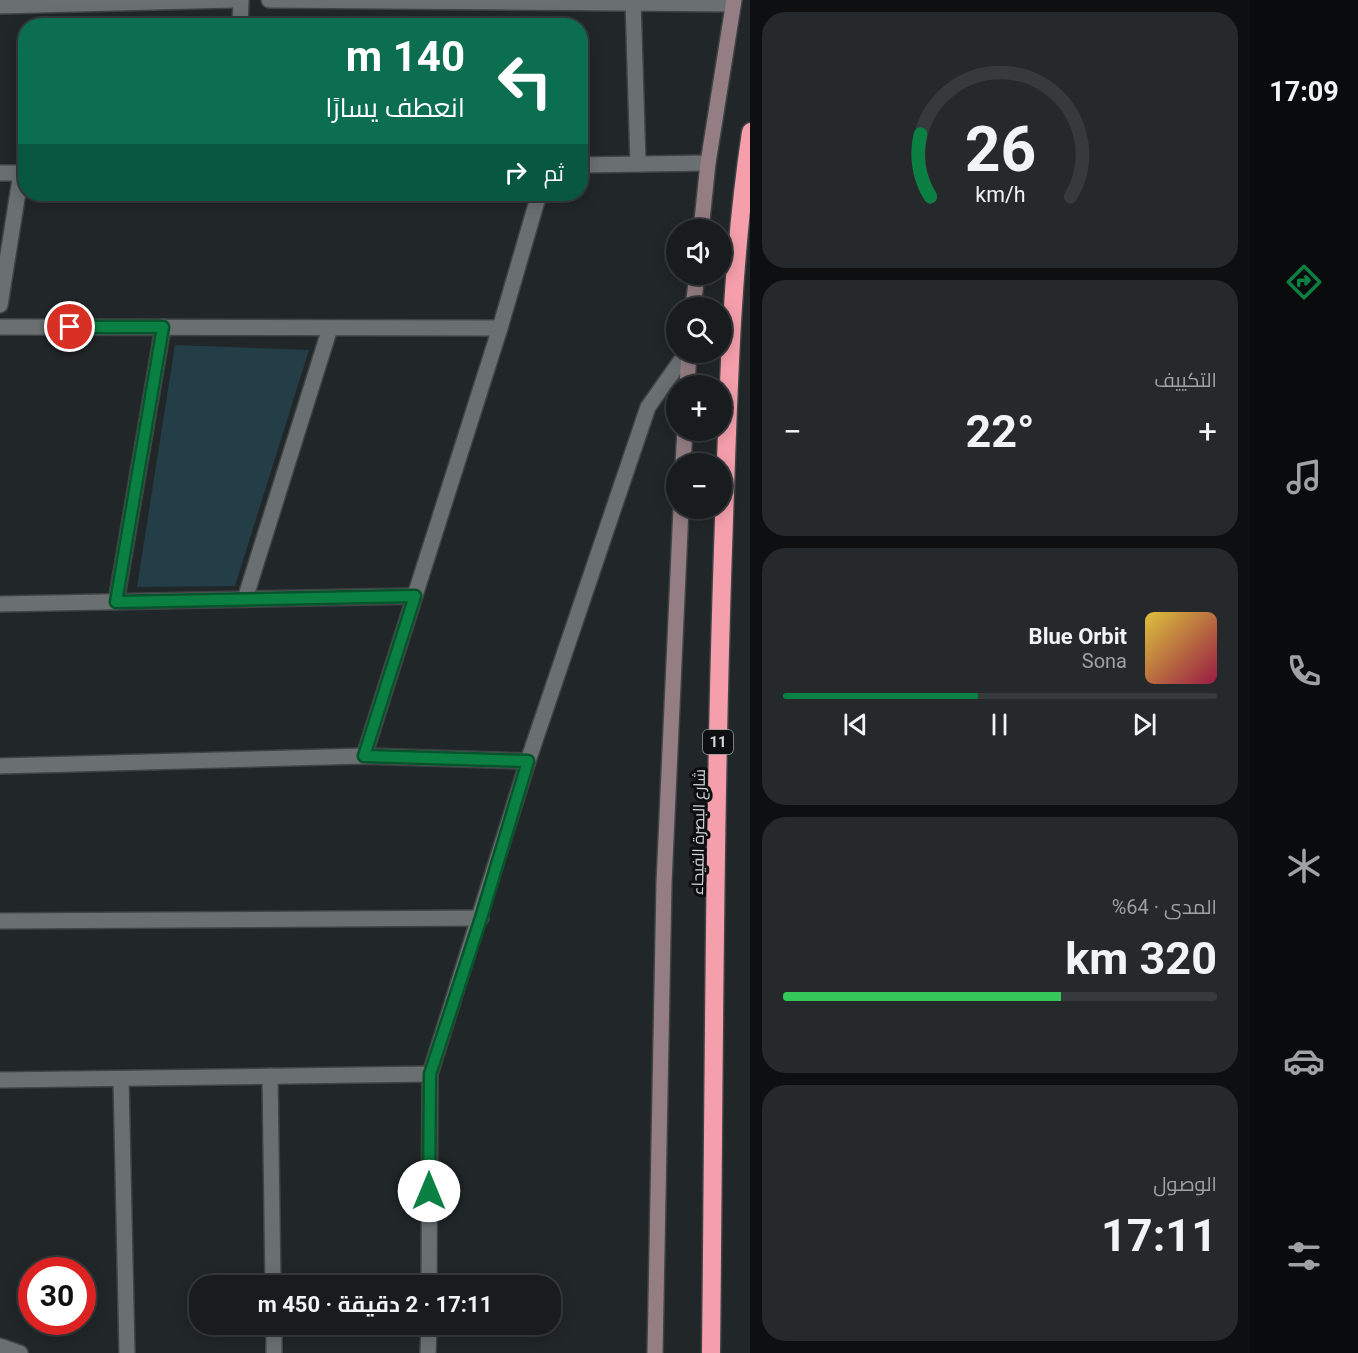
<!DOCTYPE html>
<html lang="ar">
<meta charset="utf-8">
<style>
body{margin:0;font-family:Roboto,Cairo,sans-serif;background:#26292b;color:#f1f3f6;direction:rtl;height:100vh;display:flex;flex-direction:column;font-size:22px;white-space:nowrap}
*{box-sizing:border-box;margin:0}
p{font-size:20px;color:#9fa1a4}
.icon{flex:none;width:33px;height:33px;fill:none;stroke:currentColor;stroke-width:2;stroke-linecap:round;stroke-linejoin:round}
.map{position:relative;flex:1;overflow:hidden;direction:ltr}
.details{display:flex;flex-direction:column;gap:12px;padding:12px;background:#0e0f10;width:500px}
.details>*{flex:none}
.top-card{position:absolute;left:18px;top:18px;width:570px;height:183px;border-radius:24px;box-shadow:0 3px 15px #0003,0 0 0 2px #373a3c;direction:rtl;background:#0b6e4f;color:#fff;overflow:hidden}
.fabs{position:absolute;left:666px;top:219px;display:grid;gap:12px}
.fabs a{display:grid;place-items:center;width:66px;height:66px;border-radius:50%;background:#191c1e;box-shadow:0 3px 15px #0003,0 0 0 2px #373a3c;font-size:30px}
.speed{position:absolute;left:18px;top:1257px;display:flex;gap:12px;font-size:30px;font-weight:700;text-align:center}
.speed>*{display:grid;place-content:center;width:78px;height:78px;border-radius:50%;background:#191c1e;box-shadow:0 3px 15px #0003,0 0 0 2px #373a3c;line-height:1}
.speed .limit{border:9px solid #d22;background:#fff;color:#111}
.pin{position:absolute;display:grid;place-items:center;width:51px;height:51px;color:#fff;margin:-26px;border:3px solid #fff;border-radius:50%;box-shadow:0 2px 6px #0007}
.me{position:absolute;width:66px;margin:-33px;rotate:0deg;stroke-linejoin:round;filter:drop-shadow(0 0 4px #0008)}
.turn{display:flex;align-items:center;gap:21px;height:126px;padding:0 24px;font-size:27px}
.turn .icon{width:78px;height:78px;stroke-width:2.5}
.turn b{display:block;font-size:42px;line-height:51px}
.then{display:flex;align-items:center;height:57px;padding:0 24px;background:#0003;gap:12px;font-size:22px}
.big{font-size:45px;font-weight:700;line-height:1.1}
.details .widget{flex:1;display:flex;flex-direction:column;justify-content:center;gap:9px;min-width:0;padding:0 21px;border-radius:24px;background:#26292b}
.details .dial{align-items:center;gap:0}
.dial svg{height:156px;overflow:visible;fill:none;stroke:#373a3c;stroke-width:7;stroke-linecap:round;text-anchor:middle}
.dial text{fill:#f1f3f6;stroke:none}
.song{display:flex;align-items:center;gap:18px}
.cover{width:72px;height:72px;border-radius:9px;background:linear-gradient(135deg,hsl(50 70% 55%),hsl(340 70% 35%))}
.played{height:6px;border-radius:3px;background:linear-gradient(90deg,#0b8043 45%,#373a3c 45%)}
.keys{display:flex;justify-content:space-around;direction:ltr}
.heat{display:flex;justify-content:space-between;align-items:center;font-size:33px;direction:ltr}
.charge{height:9px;border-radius:4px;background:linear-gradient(90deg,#34c759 64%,#373a3c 0)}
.trip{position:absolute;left:189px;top:1275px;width:372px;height:60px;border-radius:24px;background:#191c1e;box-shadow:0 3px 15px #0003,0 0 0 2px #373a3c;font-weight:700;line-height:60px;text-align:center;direction:rtl}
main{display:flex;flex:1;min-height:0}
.tabs{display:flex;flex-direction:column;width:108px;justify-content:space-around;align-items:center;background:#0a0b0c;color:#9fa1a4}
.tabs .icon{width:42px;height:42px}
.tabs .active{color:#0b8043}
.tabs b{font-size:27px;color:#f1f3f6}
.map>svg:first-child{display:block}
.green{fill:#243e47}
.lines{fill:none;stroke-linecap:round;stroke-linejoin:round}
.street-casing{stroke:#3f4344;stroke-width:18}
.secondary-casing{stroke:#3f4344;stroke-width:18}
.highway-casing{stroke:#3f4344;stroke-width:21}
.street{stroke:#6a7072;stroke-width:15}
.secondary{stroke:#947e83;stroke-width:15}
.highway{stroke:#f59fac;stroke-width:18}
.route-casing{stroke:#07532c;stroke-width:15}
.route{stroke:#0b8043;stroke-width:10}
.labels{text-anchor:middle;stroke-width:6;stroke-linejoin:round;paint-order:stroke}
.shield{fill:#0d0f10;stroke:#979a9b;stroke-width:1.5}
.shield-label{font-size:15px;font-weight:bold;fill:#d2d6d7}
.street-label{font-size:16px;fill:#d2d6d7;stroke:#0d0f10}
</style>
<main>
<nav class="tabs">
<b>17:09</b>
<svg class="icon active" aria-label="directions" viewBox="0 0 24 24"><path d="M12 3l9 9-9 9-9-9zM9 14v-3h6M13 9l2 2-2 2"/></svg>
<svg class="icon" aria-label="music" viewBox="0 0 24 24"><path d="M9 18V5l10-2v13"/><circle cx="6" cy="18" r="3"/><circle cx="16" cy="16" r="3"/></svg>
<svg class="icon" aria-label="phone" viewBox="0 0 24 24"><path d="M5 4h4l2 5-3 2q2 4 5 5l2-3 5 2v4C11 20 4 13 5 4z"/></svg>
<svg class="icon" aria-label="climate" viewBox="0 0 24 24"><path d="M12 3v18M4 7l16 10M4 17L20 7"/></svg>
<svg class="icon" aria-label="car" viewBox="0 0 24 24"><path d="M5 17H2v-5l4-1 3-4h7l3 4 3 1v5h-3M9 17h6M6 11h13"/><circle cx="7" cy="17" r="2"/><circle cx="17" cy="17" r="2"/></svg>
<svg class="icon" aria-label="filters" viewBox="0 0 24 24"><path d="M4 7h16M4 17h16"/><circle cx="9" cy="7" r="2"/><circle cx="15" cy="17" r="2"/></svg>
</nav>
<section class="details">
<div class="widget dial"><svg viewBox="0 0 100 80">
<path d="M14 69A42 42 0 1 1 86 69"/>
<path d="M14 69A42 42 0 0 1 9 37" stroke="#0b8043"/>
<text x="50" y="56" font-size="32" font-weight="700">26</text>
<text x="50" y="72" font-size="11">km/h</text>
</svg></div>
<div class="widget"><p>التكييف</p>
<div class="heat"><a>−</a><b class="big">22°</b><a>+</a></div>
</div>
<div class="widget">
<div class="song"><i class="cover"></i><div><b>Blue Orbit</b><p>Sona</p></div></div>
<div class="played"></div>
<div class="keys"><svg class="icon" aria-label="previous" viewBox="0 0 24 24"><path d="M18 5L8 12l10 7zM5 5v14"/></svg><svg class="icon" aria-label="pause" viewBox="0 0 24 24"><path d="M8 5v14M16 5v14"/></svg><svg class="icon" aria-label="next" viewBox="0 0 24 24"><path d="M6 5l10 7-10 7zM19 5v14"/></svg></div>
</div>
<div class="widget"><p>المدى · 64%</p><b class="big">320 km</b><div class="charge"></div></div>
<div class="widget"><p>الوصول</p><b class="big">17:11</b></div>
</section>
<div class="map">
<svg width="751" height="1353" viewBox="0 0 751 1353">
<rect width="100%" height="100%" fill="#212628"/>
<path class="green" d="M175,345L309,350L235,586L137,587Z"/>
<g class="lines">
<g class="street-casing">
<g id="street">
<path d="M269,0L733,4"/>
<path d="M633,0L638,164"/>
<path d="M0,6L232,0"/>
<path d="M240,26L241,0"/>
<path d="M580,165L708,163"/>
<path d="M0,173H26"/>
<path d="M0,305L21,173"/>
<path d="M0,327L500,328"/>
<path d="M245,599L330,328"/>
<path d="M116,602L163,327"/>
<path d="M0,604L415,596"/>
<path d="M364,756L500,328L539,194"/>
<path d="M0,766L364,756L528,761"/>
<path d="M0,921L481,918"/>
<path d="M270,1076L273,1286"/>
<path d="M121,1079L127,1353"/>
<path d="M0,1080L430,1074"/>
<path d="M429,1286L430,1074L528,761L648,407L687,352"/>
<path d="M274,1324V1353"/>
<path d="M0,1346L20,1353"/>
<path d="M428,1353L429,1324"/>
</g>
</g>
<g class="secondary-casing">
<g id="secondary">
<path d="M701,230L708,163L734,0"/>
<path d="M693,308L697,274"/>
<path d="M687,386L689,352"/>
<path d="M683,464L685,430"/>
<path d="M655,1353L664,883L681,508"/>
</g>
</g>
<g class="highway-casing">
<path id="highway" d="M711,1353C714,1085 714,817 723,549C728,410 730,270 751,132"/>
</g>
<use href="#street" class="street"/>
<use href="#secondary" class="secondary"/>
<use href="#highway" class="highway"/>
</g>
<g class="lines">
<g class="route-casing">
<path id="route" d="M70,327H163L116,602L415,596L364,756L528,761L481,918L430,1074L429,1191"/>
</g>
<use href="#route" class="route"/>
</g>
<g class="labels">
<rect class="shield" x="703" y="730" width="30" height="24" rx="4.5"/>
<g class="shield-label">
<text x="718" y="747">11</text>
</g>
<g class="street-label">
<text transform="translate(698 832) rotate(-89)" y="6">شارع البصرة الفيحاء</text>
</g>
</g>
</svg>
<div class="fabs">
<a><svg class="icon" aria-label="sound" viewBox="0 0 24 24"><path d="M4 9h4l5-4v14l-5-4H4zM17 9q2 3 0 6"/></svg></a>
<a><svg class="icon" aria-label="search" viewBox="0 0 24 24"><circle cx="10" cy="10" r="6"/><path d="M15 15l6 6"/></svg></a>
<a>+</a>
<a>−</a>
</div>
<div class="speed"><div class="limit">30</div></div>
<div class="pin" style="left:70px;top:327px;background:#d93025"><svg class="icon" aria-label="arrive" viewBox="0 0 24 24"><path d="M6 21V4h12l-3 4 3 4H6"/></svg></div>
<svg class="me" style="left:429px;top:1191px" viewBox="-20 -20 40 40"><circle r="19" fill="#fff"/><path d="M0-13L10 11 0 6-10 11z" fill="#0b8043"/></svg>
<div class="trip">17:11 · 2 دقيقة · 450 m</div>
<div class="top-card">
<div class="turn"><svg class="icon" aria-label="left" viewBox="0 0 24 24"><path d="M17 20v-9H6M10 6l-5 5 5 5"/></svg><div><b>140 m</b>انعطف يسارًا</div></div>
<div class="then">ثم<svg class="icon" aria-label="right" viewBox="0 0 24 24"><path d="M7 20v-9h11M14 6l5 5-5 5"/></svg></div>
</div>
</div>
</main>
